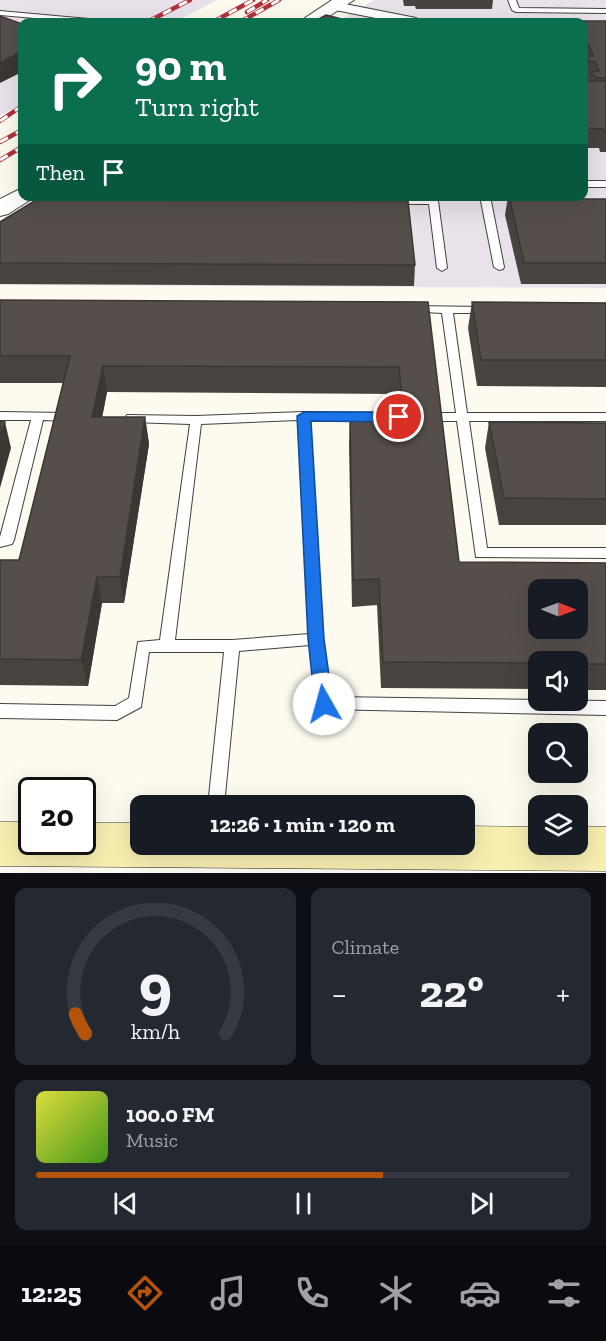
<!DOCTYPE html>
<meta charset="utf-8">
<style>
body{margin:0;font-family:"Zilla Slab",serif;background:#242831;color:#f1f3f6;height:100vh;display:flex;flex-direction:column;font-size:22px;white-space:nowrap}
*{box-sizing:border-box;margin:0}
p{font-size:20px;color:#9ea1a6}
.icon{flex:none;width:33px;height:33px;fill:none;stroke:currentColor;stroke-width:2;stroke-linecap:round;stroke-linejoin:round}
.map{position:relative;height:873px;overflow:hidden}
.drawer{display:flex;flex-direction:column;gap:15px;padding:15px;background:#0d0f14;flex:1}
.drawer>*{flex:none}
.guide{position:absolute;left:18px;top:18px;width:570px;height:183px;border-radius:12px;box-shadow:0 6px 24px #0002;background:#0b6e4f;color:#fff;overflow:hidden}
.needle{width:39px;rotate:91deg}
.buttons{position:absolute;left:528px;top:579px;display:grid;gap:12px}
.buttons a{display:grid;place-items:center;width:60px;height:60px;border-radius:12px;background:#171b24;box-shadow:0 6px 24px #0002;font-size:30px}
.speed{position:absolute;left:18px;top:777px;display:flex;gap:12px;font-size:30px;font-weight:700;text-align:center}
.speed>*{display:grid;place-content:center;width:78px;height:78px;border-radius:50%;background:#171b24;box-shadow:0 6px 24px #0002;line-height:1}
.speed .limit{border:3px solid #111;border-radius:9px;background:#fff;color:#111}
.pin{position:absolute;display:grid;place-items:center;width:51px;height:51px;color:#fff;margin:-26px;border:3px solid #fff;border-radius:50%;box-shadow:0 2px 6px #0007}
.me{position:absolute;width:66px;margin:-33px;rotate:353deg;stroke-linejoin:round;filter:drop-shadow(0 0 4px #0008)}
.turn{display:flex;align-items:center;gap:21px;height:126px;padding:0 18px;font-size:27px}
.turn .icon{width:78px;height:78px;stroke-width:2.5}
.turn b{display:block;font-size:42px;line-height:51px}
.then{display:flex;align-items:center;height:57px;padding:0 18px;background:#0003;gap:12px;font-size:22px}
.big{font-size:45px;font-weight:700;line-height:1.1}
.drawer .widget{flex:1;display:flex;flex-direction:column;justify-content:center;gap:9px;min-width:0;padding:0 21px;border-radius:12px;background:#242831}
.drawer .dial{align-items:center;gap:0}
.dial svg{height:156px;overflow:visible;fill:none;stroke:#363941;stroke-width:7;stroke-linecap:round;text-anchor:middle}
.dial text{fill:#f1f3f6;stroke:none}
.song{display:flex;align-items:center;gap:18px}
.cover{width:72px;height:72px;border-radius:9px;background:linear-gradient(135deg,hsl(60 70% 55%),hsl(100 70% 35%))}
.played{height:6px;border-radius:3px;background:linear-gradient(90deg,#b45309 65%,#363941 65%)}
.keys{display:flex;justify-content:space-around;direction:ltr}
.heat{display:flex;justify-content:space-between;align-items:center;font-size:33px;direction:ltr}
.drawer .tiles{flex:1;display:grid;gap:15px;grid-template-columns:1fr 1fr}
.widget:last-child{grid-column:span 2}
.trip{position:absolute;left:130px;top:795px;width:345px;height:60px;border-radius:12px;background:#171b24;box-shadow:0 6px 24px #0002;font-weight:700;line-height:60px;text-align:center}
.tab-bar{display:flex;height:96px;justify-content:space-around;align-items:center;background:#090b0e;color:#9ea1a6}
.tab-bar .icon{width:42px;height:42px}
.tab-bar .active{color:#b45309}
.tab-bar b{font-size:27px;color:#f1f3f6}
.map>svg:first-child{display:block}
.industrial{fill:#eae2eb}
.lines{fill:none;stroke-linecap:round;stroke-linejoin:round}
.service-casing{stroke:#404040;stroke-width:2}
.minor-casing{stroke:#404040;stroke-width:2}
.tertiary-casing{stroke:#404040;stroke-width:2}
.secondary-casing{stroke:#2f2f2f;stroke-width:1}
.service{fill:#fff;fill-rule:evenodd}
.minor{fill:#fff;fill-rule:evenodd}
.tertiary{fill:#fff;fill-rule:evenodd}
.secondary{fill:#f7eeb0;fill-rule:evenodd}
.rail-casing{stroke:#b0323b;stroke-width:4.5}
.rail{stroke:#fff;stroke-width:3;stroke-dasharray:9;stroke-linecap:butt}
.wall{fill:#494340}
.shaded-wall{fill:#3c3734}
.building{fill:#554e4b;stroke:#3c3734;stroke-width:1.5;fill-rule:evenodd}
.route{fill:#1a73e8;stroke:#114b97;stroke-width:1.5}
</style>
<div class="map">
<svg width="606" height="873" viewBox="0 0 606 873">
<rect width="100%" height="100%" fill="#fdfaef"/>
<g class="industrial">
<path d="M0,0H217L175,22H22V104L0,116Z"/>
<path d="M374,0H606V288L0,285V231L56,197L584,196V22H337Z"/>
</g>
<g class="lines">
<g class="service-casing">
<g id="service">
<path d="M508,0H516L519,8L606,9V13L516,12L512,10Z"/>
<path d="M0,11L100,20L104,22H81L0,15Z"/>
<rect x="584" y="181" width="22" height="6"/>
<path d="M83,196L433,198L438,201L447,268L442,271L437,268L429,204L111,202Z"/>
<path d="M480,196H490L504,267L503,269L499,270L494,267Z"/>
<path d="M412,306L485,307L490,310L485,313H453L467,413H606V421H469L487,548H606V558L476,557L457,421H436L430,417L436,413H456L442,313L408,311L407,309L408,307Z"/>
<path d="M0,412L66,413L72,417L66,421L43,420L14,540L12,544L0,547V537L31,420H0Z"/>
<path d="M304,412L399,413L405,417L399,421L310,420L323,639L331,697L606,701V715L324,709L319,708L317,703L310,645L239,651L224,806H208L224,652H149L141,707L117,720L0,718V704L115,706L129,698L138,642L160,640L190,424L131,422L127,421L125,418L127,415L196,416ZM298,420L309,634L232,640H175L201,424Z"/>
</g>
</g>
<g class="minor-casing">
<path id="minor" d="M335,2L416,18L423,22H396L330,9L328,6Z"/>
</g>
<g class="tertiary-casing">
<g id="tertiary">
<path d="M332,0H354L320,22H299Z"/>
<path d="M22,188V196H33L30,200L8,214L0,216V199Z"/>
</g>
</g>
<g class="secondary-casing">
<path id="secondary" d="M0,822H32V842H82V823H141V844H465V826L538,827V844H578V827H606V871L0,866Z"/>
</g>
<use href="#service" class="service"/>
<use href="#minor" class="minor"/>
<use href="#tertiary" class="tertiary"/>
<use href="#secondary" class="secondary"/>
<g class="rail-casing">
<g id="rail">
<path d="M247,12L267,0"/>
<path d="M147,22L190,0"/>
<path d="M213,22L253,0"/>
<path d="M240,22L279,0"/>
<path d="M0,121L22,106"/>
<path d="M0,142L22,130"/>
<path d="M0,160L22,147"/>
</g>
</g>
<use href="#rail" class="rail"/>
</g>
<g class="wall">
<path d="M403,0H493L492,9H416L415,6H404Z"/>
<path d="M579,21H606V152H600L599,148H584V81H589V80H586L584,75L586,65L584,60V22H579Z"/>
<path d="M508,196H580V199H606V284H521L505,215Z"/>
<path d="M0,222L415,265L414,286L0,284Z"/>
<path d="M0,300L428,302L459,562L606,563V690H578V662H538V689L381,688L377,605L352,607L349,446L350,419H399L397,394L107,392L102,417H145L149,444L124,603H102L88,686L0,685V560H19L63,383H0Z"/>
<path d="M472,302L606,303V387L477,386L468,328Z"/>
<path d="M489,422L606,423V525H499L485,448Z"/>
</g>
<g class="shaded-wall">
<path d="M22,51V72L0,83V63Z"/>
<path d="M103,366L107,392L97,444L92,417Z"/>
<path d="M145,417L149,444L124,603L120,577Z"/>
<path d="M5,422L11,448L0,488V437Z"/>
<path d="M97,577L102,603L88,686L81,660Z"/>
</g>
<g class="building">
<path d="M326,15L353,22H313Z"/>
<path d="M0,16L22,24V51L0,63Z"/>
<path d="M469,21H529L530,22H470Z"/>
<path d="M579,21H606V78H597L592,75L591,72L599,71L595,62H589L587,56H593L584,33V22H579Z"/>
<path d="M584,81H606V132H604L603,129L584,128Z"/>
<path d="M509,196H580V199H606V263H524Z"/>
<path d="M36,200L408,201L415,265L0,263V222Z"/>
<path d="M0,300L428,302L459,562L606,563V664H578V662H538V663L383,662L379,579L353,580L350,419H404L399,367L103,366L92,417H145L120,577H97L81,660L0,659V560H19L70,356H0ZM538,590H578V628H538Z"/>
<path d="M472,302L606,303V360H481Z"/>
<path d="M0,421L5,422L0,437Z"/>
<path d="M489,422L606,423V499L504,498Z"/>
</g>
<path class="route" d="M304,412H399L406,417L399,422L311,421L324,639L333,704L330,709L324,711L318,709L315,704L308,639L297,416Z"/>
</svg>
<div class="buttons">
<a><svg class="needle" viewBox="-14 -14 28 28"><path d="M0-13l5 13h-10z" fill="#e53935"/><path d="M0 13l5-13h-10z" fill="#9ea1a6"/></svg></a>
<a><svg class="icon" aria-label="sound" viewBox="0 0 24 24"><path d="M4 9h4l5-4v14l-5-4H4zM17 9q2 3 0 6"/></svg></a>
<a><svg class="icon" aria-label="search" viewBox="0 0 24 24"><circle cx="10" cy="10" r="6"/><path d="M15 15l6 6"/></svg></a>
<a><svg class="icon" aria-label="layers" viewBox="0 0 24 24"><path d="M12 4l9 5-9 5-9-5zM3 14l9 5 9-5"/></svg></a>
</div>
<div class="speed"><div class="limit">20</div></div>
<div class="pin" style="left:399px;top:417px;background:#d93025"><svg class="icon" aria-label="arrive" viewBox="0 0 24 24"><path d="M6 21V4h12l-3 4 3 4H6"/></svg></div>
<svg class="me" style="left:324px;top:704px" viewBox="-20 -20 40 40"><circle r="19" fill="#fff"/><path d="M0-13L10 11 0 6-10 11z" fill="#1a73e8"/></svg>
<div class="trip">12:26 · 1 min · 120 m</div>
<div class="guide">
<div class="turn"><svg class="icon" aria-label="right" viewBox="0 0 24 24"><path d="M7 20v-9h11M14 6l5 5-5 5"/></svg><div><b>90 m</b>Turn right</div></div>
<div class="then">Then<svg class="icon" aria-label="arrive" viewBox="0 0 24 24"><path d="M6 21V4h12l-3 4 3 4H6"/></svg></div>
</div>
</div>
<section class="drawer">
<div class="tiles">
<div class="widget dial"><svg viewBox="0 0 100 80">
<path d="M14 69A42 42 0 1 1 86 69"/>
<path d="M14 69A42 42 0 0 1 9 59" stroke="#b45309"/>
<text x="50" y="56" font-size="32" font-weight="700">9</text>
<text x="50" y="72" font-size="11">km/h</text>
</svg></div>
<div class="widget"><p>Climate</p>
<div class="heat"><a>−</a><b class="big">22°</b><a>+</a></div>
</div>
<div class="widget">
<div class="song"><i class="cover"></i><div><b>100.0 FM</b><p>Music</p></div></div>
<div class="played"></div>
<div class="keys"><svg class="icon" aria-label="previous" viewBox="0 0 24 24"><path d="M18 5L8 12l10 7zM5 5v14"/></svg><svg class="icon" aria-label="pause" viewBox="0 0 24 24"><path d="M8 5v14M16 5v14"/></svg><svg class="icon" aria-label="next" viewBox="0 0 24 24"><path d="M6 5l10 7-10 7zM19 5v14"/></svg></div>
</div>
</div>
</section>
<nav class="tab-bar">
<b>12:25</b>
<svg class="icon active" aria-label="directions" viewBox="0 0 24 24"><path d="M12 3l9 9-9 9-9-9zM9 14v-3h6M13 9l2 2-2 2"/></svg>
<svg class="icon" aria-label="music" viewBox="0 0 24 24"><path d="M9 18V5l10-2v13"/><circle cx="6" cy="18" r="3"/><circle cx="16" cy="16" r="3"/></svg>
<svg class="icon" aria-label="phone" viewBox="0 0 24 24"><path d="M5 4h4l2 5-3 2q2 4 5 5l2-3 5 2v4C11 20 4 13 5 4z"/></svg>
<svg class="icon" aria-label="climate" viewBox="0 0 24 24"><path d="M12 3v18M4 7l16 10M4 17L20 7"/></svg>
<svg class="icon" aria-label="car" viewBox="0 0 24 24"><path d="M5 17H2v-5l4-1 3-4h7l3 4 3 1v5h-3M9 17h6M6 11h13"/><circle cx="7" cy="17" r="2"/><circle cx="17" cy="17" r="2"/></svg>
<svg class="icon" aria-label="filters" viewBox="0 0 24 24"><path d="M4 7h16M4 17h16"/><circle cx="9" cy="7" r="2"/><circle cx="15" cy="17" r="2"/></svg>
</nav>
